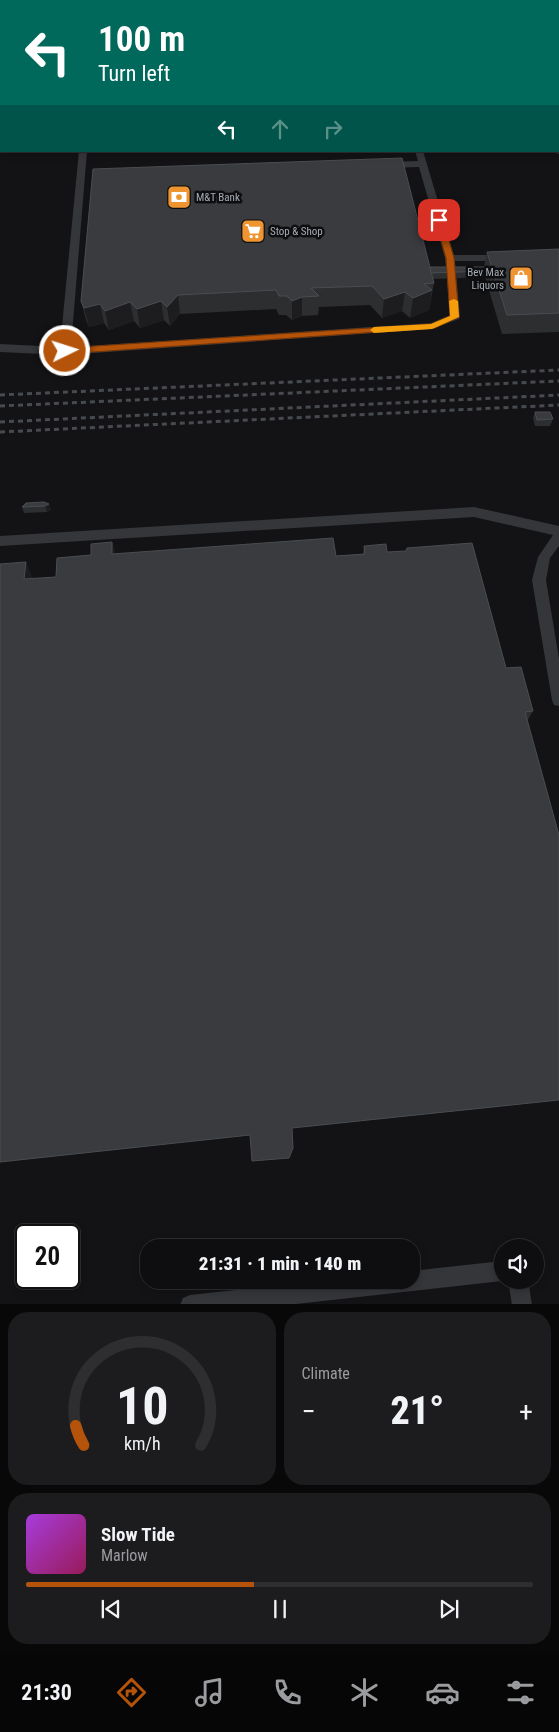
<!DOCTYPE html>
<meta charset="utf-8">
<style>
body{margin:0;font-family:"Roboto Condensed",sans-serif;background:#1c1c1e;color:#f1f3f6;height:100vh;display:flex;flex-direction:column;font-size:19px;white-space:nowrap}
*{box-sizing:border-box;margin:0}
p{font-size:16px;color:#9b9c9f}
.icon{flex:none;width:28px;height:28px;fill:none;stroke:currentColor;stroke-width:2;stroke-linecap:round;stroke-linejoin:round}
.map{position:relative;height:1304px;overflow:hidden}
.sheet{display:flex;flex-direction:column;gap:8px;padding:8px;background:#080809;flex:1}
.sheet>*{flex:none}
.banner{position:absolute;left:0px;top:0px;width:560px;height:152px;box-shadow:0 2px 8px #0003,0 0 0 1px #2e2e30;background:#00695c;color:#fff;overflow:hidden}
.fabs{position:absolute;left:494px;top:1239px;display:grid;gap:10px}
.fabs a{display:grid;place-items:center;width:50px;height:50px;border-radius:50%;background:#0e0e10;box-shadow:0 2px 8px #0003,0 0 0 1px #2e2e30;font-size:25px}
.speed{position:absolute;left:15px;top:1224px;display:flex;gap:10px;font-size:25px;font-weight:700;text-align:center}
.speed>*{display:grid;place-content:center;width:65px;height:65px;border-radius:50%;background:#0e0e10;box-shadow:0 2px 8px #0003,0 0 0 1px #2e2e30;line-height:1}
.speed .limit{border:2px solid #111;border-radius:8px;background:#fff;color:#111}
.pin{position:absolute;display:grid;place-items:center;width:42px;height:42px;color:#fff;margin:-21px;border-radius:10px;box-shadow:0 2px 8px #0006}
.me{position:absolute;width:55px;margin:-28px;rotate:86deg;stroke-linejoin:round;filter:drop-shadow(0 0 4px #0008)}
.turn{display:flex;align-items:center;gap:18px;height:105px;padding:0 15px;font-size:22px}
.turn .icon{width:65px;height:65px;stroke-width:2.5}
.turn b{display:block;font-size:35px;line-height:42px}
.lanes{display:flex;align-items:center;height:48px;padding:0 15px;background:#0003;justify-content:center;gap:25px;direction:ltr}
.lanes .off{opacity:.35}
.big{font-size:38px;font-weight:800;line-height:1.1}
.sheet .widget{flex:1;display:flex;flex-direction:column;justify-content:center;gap:8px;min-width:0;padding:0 18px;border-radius:20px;background:#1c1c1e}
.sheet .dial{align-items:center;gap:0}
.dial svg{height:130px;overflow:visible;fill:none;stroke:#2e2e30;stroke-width:7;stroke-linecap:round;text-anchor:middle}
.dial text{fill:#f1f3f6;stroke:none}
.song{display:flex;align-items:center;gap:15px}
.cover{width:60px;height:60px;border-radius:8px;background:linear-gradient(135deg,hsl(280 70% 55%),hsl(330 70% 35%))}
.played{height:5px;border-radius:2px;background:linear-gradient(90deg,#b45309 45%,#2e2e30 45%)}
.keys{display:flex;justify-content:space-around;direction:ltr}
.heat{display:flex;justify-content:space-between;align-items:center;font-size:28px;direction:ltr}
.sheet .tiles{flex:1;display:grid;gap:8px;grid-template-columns:1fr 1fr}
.widget:last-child{grid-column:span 2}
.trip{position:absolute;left:140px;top:1239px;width:280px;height:50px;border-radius:20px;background:#0e0e10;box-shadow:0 2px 8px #0003,0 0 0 1px #2e2e30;font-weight:800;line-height:50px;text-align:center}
.menu{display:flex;height:80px;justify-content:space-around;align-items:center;background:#060606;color:#9b9c9f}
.menu .icon{width:35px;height:35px}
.menu .on{color:#b45309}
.menu b{font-size:22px;color:#f1f3f6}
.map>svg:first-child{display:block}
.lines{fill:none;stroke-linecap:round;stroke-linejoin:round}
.lane{fill:#34363a;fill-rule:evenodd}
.highway{fill:#60656b;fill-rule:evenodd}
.rail{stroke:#474a4f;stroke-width:3;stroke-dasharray:5 4;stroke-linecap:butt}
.wall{fill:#2c2e30}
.shaded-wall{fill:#1d1d1f}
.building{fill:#393b3e;stroke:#4a4d51}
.route{fill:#b45309;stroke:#753606}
.slow{fill:#f59e0b}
.labels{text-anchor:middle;stroke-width:5;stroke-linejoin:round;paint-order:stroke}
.far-poi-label{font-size:11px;fill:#a5acb5;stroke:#0e0e10;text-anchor:start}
</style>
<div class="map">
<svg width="559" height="1305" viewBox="0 0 559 1305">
<rect width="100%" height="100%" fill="#131315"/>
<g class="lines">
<g class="lane">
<path d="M385,0H393L394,1H386Z"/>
<path d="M543,0H559V2L543,1Z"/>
<path d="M1,134V140L0,141V135Z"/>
<path d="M559,147V154L556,153L555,151H559Z"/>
<path d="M79,151H87L71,347L431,323L450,315L445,258L419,167L386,168L382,165L386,162L418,161L415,151H423L454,255H504L509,258L504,261H455L460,317L459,319L432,329L65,355L0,352V344L60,347Z"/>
<path d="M474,507L559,526V546L550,558L546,580L559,659V706L554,705L552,700L532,580L538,557L553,535L474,517L0,546V536Z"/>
<path d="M502,1261V1280H504L502,1281L287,1305H180L183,1298L190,1295L327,1280H411V1271Z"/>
<path d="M508,1280H528L532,1305H512Z"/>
</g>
<path class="highway" d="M1,54V64L0,65V55Z"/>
<g class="rail">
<path d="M0,395L559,370"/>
<path d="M0,406L559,381"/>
<path d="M0,422L559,395"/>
<path d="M0,432L559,405"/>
</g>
</g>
<g class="wall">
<path d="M302,0H381L382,1H302Z"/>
<path d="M559,249V332L502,334L485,277L433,279L434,283L429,310L410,318L402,311L382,318L370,305L319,307L318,315L302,316L292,320L286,315H279L276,309L180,314L170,326L164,320L140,328L134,321L109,330L104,323L89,327L86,320L81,301L430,267H484L487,252Z"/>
<path d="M535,412L553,419L550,426H535L533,418Z"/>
<path d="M49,504L51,510L47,512L24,513L22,507Z"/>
<path d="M112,542L115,553L336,556L363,554L364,546L387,552L506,668L533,711L292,1128L250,1135L0,564L33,578V579L56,577Z"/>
</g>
<g class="shaded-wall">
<path d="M432,290L429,310L410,318L413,298Z"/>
<path d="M405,292L402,311L382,318L384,299Z"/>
<path d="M178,295L180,314L170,326L167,307Z"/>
<path d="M302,297V316L292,320V301Z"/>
<path d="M161,301L164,320L140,328L137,309Z"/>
<path d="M130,302L134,321L109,330L105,311Z"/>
<path d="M100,304L104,323L89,327L84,308Z"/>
<path d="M49,504L51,510L47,512L45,506Z"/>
<path d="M112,542L117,559L112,554Z"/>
<path d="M26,562L33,578L32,595L24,579Z"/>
</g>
<g class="building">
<path d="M310,0H381L382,1H311Z"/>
<path d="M402,158L434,283L424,284L432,290L413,298L405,292L384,299L372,286L311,288L319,296L302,297L292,301L287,296H279L276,290L178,295L167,307L161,301L137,309L130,302L105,311L100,304L84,308L81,301L93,169Z"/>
<path d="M559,249V313L507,315L487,252Z"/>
<path d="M430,267H484L486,271L431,273Z"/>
<path d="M535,412H550L553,419L537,420Z"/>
<path d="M44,502L49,504L45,506L22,507L26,503Z"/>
<path d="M333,538L336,556L365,554L364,546L386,544L387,552L406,551L407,548L472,543L506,668L521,667L533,711L525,712L559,835V1100L292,1128L293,1148L289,1158L252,1161L250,1135L0,1162V564L26,562L24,579L56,577L57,558L91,555V544L112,542V554Z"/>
</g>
<path class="route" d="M439,218L443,220L454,258L459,317L435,328L65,354L61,351L65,348L431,324L450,316L446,258L435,220Z"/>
<path class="slow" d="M454,299L458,301L459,317L432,329L374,333L370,330L374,327L431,324L450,316L449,301Z"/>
<defs>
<g id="bank-square" transform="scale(1.25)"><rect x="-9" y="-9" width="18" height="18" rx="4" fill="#ee9532" stroke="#0e0e10"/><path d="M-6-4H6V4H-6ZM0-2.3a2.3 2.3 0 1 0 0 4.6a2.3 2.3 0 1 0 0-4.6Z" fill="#fff"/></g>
<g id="supermarket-square" transform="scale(1.25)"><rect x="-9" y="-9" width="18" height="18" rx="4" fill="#ee9532" stroke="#0e0e10"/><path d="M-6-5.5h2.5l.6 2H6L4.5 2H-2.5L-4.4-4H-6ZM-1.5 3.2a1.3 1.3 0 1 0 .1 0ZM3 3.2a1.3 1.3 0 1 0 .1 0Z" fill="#fff"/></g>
<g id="shop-square" transform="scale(1.25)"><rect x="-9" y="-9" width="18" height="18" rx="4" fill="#ee9532" stroke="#0e0e10"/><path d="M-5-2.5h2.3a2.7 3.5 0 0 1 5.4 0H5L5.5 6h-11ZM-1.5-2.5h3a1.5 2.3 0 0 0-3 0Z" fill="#fff"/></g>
</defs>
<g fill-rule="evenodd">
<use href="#bank-square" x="179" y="197"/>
<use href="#supermarket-square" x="253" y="231"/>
<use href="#shop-square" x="521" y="278"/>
</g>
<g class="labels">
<g class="far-poi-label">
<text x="196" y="201">M&amp;T Bank</text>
<text x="270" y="235">Stop &amp; Shop</text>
<text x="504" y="276" text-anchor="end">Bev Max<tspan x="504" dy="13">Liquors</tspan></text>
</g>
</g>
</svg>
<div class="fabs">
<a><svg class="icon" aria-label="sound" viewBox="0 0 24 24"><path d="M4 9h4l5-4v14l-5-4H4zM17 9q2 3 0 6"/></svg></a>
</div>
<div class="speed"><div class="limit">20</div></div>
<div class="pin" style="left:439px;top:220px;background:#d93025"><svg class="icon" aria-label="arrive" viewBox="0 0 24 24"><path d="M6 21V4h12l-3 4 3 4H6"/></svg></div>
<svg class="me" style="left:65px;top:351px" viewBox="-20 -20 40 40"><circle r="17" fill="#b45309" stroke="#fff" stroke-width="3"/><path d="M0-11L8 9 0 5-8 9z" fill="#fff"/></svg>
<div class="trip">21:31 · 1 min · 140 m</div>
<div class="banner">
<div class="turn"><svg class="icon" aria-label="left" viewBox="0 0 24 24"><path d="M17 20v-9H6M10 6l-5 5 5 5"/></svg><div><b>100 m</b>Turn left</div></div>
<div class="lanes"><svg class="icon" aria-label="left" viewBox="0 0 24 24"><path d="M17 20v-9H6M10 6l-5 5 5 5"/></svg><svg class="icon off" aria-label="ahead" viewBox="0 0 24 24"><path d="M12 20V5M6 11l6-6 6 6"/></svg><svg class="icon off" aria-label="right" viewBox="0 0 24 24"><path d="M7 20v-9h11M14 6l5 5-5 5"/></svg></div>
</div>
</div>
<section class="sheet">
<div class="tiles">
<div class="widget dial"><svg viewBox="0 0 100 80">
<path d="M14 69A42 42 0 1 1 86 69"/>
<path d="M14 69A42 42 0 0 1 9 57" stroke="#b45309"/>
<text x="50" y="56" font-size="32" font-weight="700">10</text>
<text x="50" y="72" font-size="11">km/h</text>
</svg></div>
<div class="widget"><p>Climate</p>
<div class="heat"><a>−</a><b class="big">21°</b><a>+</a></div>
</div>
<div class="widget">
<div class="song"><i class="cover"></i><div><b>Slow Tide</b><p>Marlow</p></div></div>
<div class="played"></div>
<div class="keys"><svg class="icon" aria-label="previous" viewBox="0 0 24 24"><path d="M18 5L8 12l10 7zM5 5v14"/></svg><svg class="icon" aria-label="pause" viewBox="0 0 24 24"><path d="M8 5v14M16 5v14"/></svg><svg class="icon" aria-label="next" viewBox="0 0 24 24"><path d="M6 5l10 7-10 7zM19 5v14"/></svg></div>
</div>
</div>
</section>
<nav class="menu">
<b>21:30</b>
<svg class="icon on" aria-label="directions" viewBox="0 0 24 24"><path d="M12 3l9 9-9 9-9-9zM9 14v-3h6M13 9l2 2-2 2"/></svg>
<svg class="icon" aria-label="music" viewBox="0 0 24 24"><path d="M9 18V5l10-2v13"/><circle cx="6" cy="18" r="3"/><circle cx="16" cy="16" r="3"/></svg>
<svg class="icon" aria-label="phone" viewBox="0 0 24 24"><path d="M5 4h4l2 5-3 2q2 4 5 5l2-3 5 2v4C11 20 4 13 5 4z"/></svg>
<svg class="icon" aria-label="climate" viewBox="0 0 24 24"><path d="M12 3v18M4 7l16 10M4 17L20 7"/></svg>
<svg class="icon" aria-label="car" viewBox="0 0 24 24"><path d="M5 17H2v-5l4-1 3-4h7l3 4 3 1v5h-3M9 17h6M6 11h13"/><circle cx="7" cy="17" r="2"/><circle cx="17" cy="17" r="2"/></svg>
<svg class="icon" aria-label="filters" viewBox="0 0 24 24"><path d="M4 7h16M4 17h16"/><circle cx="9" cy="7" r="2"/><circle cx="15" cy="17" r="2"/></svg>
</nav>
